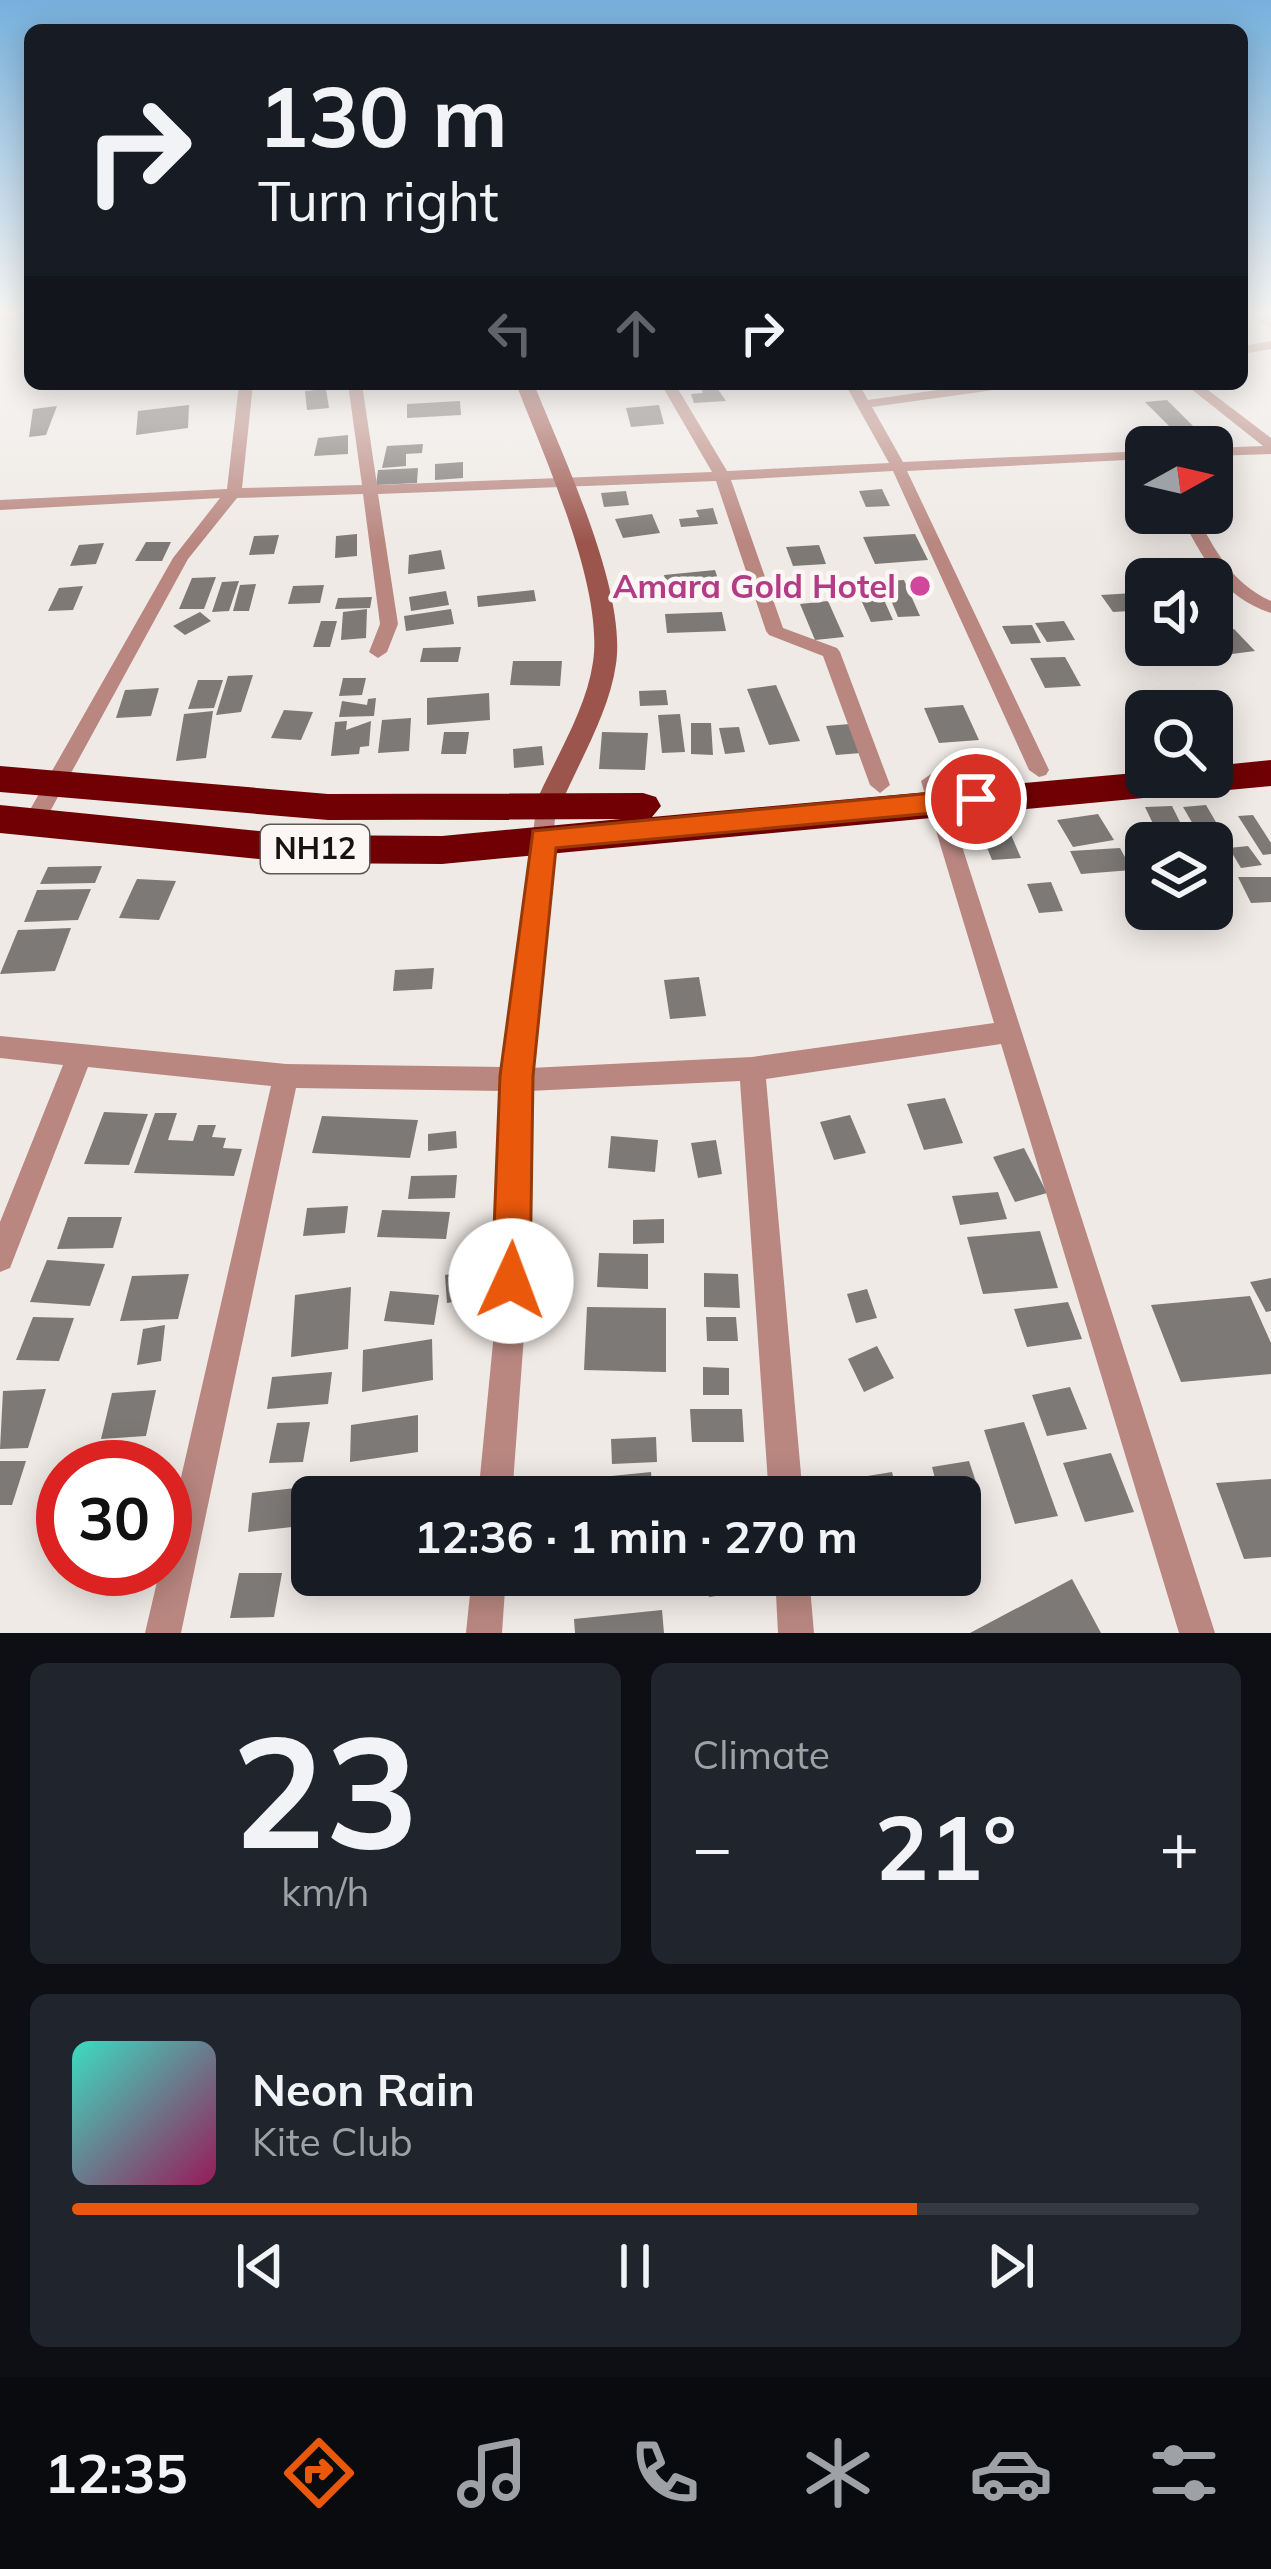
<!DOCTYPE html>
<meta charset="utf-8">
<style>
body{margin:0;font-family:Mulish,sans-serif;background:#20242c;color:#f1f3f6;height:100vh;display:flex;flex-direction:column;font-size:45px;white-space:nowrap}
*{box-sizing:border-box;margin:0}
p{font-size:39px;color:#9ea1a6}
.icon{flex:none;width:66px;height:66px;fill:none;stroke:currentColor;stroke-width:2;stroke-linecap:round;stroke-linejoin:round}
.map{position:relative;height:1633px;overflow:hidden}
.drawer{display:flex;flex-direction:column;gap:30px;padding:30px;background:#0d0f14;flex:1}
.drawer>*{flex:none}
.banner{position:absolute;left:24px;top:24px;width:1224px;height:366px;border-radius:18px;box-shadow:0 6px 30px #0003;background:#171b24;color:#f1f3f6;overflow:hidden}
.needle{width:78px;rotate:82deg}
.tools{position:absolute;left:1125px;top:426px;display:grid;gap:24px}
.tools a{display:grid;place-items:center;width:108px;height:108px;border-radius:18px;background:#171b24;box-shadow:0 6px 30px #0003;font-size:60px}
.speed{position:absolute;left:36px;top:1440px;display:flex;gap:24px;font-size:60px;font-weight:700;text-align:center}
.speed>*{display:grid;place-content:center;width:156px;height:156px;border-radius:50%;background:#171b24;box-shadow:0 6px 30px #0003;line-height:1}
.speed .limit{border:18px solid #d22;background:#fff;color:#111}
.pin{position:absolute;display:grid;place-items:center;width:102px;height:102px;color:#fff;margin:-51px;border:6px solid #fff;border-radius:50%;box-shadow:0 3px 12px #0007}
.me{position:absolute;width:132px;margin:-66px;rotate:2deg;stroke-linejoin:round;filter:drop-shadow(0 0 9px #0008)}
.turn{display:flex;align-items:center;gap:42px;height:252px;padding:0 36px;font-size:54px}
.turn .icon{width:156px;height:156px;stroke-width:2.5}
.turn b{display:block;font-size:84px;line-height:102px}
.lanes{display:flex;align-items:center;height:114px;padding:0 36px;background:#0003;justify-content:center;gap:60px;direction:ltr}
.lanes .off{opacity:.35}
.big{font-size:90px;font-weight:700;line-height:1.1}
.drawer .tile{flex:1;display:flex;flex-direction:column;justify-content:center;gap:18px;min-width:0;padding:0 42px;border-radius:18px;background:#20242c}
.drawer .dial{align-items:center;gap:0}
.dial b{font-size:156px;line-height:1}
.song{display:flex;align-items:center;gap:36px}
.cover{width:144px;height:144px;border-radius:18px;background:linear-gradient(135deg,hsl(170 70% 55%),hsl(330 70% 35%))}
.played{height:12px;border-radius:6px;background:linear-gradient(90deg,#ea580c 75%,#363941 75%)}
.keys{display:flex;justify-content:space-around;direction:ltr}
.heat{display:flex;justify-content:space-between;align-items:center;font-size:66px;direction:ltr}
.drawer .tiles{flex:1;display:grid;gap:30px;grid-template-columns:1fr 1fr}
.tile:last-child{grid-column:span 2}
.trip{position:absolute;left:291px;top:1476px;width:690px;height:120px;border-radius:18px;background:#171b24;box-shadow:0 6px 30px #0003;font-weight:700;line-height:120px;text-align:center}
.menu{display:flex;height:192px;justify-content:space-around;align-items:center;background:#090b0e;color:#9ea1a6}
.menu .icon{width:84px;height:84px}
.menu .current{color:#ea580c}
.menu b{font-size:54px;color:#f1f3f6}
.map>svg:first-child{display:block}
.building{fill:#7d7976}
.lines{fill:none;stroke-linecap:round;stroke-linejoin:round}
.street{fill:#b98780;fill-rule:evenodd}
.secondary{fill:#9c554d;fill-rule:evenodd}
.highway{fill:#700004;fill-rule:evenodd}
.route{fill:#ea580c;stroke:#983908;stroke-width:3}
.hotel-dot{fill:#d1479c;stroke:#fcf7f4;stroke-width:4.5}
.labels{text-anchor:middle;stroke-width:9;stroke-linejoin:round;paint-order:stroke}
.shield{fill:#fcf7f4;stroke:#5a5856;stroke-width:3}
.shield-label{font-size:30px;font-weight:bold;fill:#151413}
.hotel-label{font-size:33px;font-weight:bold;fill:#b23c85;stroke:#fcf7f4;text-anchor:end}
</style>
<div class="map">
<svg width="1271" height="1633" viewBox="0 0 1271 1633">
<rect width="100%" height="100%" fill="#efeae6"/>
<g class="building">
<path d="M715,385L726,401L694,403L691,394L703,393L700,386Z"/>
<path d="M326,389L329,408L307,410L305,391Z"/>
<path d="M1167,400L1205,438L1183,440L1145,402Z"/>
<path d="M460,401L461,415L407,418V404Z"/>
<path d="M189,405L188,428L136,435L138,411Z"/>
<path d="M659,405L664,424L631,427L626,408Z"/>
<path d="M57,406L46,435L29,437L33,409Z"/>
<path d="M348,435V454L314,456L318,438Z"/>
<path d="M423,444L422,453L406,454V466L382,468L387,446Z"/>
<path d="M463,462V478L435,480V464Z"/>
<path d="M418,468L417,483L376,485L378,470Z"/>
<path d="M882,489L890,506L866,507L859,491Z"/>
<path d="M626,491L629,505L604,507L601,493Z"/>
<path d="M713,508L718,524L681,527L679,519L699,517L696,510Z"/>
<path d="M652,514L660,533L623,538L615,519Z"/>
<path d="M357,534V556L335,558L336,536Z"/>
<path d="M915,534L928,560L875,564L863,537Z"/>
<path d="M279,535L274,554L249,555L254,536Z"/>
<path d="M146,542H171L162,561H135Z"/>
<path d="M104,543L96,564L70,566L79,545Z"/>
<path d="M819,545L826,564L793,566L786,547Z"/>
<path d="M441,550L445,569L408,574L409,555Z"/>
<path d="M715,570L721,588L669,593L664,575Z"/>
<path d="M216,577L204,609H179L192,578Z"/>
<path d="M875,580L893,620L871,622L853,582Z"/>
<path d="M904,580L920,616L898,617L883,581Z"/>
<path d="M239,581L229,611L212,612L222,582Z"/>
<path d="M256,584L249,611H233L240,585Z"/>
<path d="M324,585L320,603L288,604L293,586Z"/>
<path d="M83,586L73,610L48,611L59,588Z"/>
<path d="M534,590L536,601L478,607L477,596Z"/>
<path d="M446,591L449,605L411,611L409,597Z"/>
<path d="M1134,593L1146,610L1113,612L1101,595Z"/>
<path d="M372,597L370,608L335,609L338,598Z"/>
<path d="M828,601L844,637L815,640L800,604Z"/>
<path d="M367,609L366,638L341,640L343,612Z"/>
<path d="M451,609L454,624L406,631L404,616Z"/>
<path d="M200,612L211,621L185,635L173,626Z"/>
<path d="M722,612L726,631L667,633L665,614Z"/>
<path d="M321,621H337L330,647H313Z"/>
<path d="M1064,621L1075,640L1047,642L1035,623Z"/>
<path d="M1032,625L1041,643L1011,644L1002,626Z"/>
<path d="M1234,629L1255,651L1232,654L1212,633Z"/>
<path d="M461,647L458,662H420L423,648Z"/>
<path d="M1065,657L1081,686L1045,688L1030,658Z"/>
<path d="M513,661H562L560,686L510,685Z"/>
<path d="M253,675L241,712L216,715L228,676Z"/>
<path d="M343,678H366L362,695L339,696Z"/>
<path d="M198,680H223L214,708L188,709Z"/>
<path d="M776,685L800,741L769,745L747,689Z"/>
<path d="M159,688L151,716L116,718L125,690Z"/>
<path d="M666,690L668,705L640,706L639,691Z"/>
<path d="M489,693L490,720L427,725V698Z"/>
<path d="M376,698L374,716L339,717L342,701L367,705L368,699Z"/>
<path d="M1196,699H1220L1230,715L1203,711Z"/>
<path d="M963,705L979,740L939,743L924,708Z"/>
<path d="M284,710L313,712L301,740L271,738Z"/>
<path d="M213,711L206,758L176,761L184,714Z"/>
<path d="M680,714L685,752L662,753L658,715Z"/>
<path d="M411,718L409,751L378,753L382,720Z"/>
<path d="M347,721L346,730L371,721L369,746L360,747L359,754L331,756L335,722Z"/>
<path d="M691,723H711L713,755L691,754Z"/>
<path d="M850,724L861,753L836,755L826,726Z"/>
<path d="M739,727L745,752L725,754L719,728Z"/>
<path d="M444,732H469L466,754H441Z"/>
<path d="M602,732L648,733L645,770L599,769Z"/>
<path d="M542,746L544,765L514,768L513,749Z"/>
<path d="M1206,805L1220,829L1197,831L1183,807Z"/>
<path d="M1172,806L1185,832H1157L1145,807Z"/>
<path d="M1098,814L1114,840L1073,847L1057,820Z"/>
<path d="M1253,815L1271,843V854L1263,855L1238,816Z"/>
<path d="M1005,821L1021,858L992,860L977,823Z"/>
<path d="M1150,835L1154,843H1146V867H1142L1126,837Z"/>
<path d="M1248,846L1262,865L1241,868L1229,848Z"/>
<path d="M1120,848L1132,870L1081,874L1070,851Z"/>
<path d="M102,866L95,883L40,884L48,867Z"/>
<path d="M1238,877H1271V902L1251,903Z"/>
<path d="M137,879L176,881L159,920L119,918Z"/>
<path d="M1051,882L1063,911L1039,913L1027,884Z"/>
<path d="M91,889L78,920L24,922L37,890Z"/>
<path d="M71,928L55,971L0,974L18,930Z"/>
<path d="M434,968L432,989L393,991L395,970Z"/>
<path d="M699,977L706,1016L670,1019L664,980Z"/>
<path d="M945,1098L963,1143L924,1150L907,1104Z"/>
<path d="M104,1112L148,1114L129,1165L84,1164Z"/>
<path d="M155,1113H177L168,1140L193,1141L198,1125H216L212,1137L226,1138L223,1148L242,1149L234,1176L134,1173Z"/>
<path d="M850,1115L866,1153L834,1160L820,1122Z"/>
<path d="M322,1116L418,1120L410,1158L312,1153Z"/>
<path d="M456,1131L457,1148L428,1151V1134Z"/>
<path d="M611,1136L658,1140L655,1172L608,1168Z"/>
<path d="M716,1140L722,1174L698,1178L691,1143Z"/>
<path d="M1024,1148L1047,1193L1015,1202L993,1157Z"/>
<path d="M457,1175L455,1198L408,1199L411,1176Z"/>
<path d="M998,1192L1007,1219L960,1225L952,1196Z"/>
<path d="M348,1206L345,1233L303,1236L307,1208Z"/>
<path d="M382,1210L450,1212L446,1239L377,1237Z"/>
<path d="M68,1217H122L113,1248L57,1249Z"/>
<path d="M664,1219V1243L633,1244V1220Z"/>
<path d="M1040,1231L1058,1288L983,1294L967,1237Z"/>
<path d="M599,1253L648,1254V1289L597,1287Z"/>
<path d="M47,1260L105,1264L90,1306L30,1302Z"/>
<path d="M469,1271L470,1299L447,1303L445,1275Z"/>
<path d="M704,1273L738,1274L740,1308L704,1307Z"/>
<path d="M189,1274L178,1319L120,1321L132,1276Z"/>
<path d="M1271,1278V1311L1266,1312L1250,1282Z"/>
<path d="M351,1287L348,1349L291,1357L295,1295Z"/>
<path d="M867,1289L877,1318L856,1323L847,1294Z"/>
<path d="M390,1291L439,1295L434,1325L384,1321Z"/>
<path d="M1250,1296L1271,1343V1374L1181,1382L1151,1305Z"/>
<path d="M1068,1302L1082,1339L1027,1347L1014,1309Z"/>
<path d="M587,1307L666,1308V1372L584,1370Z"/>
<path d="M33,1317L74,1318L59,1361L16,1360Z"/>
<path d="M706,1317H736L738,1341H707Z"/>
<path d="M165,1325L161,1361L137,1365L143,1329Z"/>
<path d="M432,1339L433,1380L362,1392L363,1350Z"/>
<path d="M877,1346L894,1378L864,1392L848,1359Z"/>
<path d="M703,1367L729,1368V1395H703Z"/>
<path d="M332,1372L328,1404L267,1409L272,1377Z"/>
<path d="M1070,1387L1087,1429L1047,1436L1032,1395Z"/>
<path d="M46,1389L28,1448L0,1449L3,1391Z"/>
<path d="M156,1390L146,1436L101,1439L112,1393Z"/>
<path d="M690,1409H742L744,1442H692Z"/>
<path d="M418,1415V1452L350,1462L351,1425Z"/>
<path d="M310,1422L303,1462L269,1463L277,1423Z"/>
<path d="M1024,1422L1058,1516L1015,1524L984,1430Z"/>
<path d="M656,1437L657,1462L612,1464L611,1439Z"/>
<path d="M100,1453L96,1467H67L71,1454Z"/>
<path d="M1111,1453L1134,1512L1085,1522L1063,1463Z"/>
<path d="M0,1461H26L12,1505H0Z"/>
<path d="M969,1461L980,1494L940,1497L932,1467Z"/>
<path d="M651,1472L653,1497H562V1481Z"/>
<path d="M892,1472L898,1497H853L849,1479Z"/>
<path d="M1271,1479V1557L1244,1559L1216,1483Z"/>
<path d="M304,1487L301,1526L248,1532L252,1493Z"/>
<path d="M239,1573H282L274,1617L230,1618Z"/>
<path d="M706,1575H743L745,1592L709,1597Z"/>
<path d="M1072,1579L1101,1633H970Z"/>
<path d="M662,1610L664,1633H575L574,1619Z"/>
</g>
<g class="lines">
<g class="street">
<path d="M0,314H30V318L0,321Z"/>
<path d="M1248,314H1262L1271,319V328Z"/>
<path d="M1271,341V349L1242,354V346Z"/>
<path d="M239,384H253L242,488L362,485L348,384H362L377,485L712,472L661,384H675L727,471L889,463L845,384H859L868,400L979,384H1015L1008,388L872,407L903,462L1146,451V459L907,471L1049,770L1046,775L1039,777L1029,770L893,471L731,480L783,628L837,648L840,652L890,785L880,793L870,785L823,656L769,635L766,631L716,481L378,494L398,624L387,652L378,658L369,652L380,624L363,494L237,498L188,559L41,828H27L23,822L173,558L220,498L0,510V500L227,489Z"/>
<path d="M1185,384H1200L1271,438V454L1212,456V448L1263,446Z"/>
<path d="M1179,513H1195C1215,550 1231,583 1271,601V613C1221,597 1202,556 1179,513Z"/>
<path d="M931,774L941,781L1215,1633H1179L1001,1044L766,1079L803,1497H769L740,1081L529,1091L525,1322L512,1497H478L495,1322L503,1091L296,1088L181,1633H145L160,1569H165V1547L271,1086L88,1067L10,1268L0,1272V1222L63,1065L0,1058V1036L286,1064L504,1067L536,809L546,801L556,809L530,1068L752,1057L994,1023L921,781Z"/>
<path d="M472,1575H506L502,1633H466Z"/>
<path d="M775,1575H809L814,1633H778Z"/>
</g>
<path class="secondary" d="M516,384H534C562,455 627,589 616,664C609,714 578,763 559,809L546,819L533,809C552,763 586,712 593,662C604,587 544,456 516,384Z"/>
<path class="highway" d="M1271,760V786L442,864L298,863L0,833V805L298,835L442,836L621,819L328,820L0,792V766L328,794L643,793L656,797L661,806L652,817L1146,772V777H1212V766Z"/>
</g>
<linearGradient id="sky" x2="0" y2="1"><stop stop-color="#75b0dc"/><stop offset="0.58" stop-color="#f8f6f4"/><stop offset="1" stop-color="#f8f6f4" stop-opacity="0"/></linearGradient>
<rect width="1271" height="542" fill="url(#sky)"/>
<path class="route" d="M976,789L990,799L976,809L556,848L533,1076L530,1281L524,1294L511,1300L497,1294L492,1281L500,1076L533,831Z"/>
<circle class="hotel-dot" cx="920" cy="586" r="12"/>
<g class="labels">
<rect class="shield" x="261" y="825" width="108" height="48" rx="9"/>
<g class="shield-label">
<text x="315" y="859">NH12</text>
</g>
<g class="hotel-label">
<text x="896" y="598">Amara Gold Hotel</text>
</g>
</g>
</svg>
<div class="tools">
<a><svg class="needle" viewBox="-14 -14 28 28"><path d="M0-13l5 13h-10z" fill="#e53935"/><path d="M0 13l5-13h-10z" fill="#9ea1a6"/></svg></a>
<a><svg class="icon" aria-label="sound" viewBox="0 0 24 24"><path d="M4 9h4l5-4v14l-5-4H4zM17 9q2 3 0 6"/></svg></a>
<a><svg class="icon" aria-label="search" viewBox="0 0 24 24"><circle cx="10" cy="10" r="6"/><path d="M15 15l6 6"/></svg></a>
<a><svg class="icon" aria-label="layers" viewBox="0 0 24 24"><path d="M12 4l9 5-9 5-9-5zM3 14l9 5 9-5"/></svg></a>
</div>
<div class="speed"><div class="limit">30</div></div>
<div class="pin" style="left:976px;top:799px;background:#d93025"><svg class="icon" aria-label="arrive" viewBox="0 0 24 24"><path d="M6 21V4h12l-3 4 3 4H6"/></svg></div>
<svg class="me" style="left:511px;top:1281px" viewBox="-20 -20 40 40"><circle r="19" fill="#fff"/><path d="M0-13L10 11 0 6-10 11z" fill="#ea580c"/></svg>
<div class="trip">12:36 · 1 min · 270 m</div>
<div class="banner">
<div class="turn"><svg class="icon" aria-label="right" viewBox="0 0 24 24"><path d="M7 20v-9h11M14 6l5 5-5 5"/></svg><div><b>130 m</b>Turn right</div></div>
<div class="lanes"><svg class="icon off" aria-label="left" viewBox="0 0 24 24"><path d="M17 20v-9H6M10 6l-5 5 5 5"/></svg><svg class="icon off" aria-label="ahead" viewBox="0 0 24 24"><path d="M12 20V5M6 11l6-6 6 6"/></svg><svg class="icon" aria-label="right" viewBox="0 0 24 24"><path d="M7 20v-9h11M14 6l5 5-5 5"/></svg></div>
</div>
</div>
<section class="drawer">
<div class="tiles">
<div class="tile dial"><b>23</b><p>km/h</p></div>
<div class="tile"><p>Climate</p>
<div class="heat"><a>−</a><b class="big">21°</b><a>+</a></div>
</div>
<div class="tile">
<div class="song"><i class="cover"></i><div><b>Neon Rain</b><p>Kite Club</p></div></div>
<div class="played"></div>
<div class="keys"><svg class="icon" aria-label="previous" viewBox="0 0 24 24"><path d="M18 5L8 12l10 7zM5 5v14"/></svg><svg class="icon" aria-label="pause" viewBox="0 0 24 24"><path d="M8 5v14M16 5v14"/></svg><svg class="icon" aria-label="next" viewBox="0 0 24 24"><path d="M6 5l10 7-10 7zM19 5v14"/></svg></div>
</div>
</div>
</section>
<nav class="menu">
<b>12:35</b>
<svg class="icon current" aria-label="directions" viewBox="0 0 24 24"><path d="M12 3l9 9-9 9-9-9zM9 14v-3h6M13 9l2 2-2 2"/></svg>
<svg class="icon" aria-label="music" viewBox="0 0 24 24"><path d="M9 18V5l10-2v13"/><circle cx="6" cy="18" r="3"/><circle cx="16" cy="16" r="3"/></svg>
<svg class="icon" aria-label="phone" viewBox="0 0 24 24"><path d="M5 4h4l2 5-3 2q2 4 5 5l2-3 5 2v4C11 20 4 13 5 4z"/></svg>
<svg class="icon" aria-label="climate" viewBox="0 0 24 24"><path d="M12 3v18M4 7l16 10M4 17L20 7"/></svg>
<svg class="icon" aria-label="car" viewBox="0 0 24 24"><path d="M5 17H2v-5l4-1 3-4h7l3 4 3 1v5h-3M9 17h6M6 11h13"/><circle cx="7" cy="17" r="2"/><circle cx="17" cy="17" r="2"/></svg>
<svg class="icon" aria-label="filters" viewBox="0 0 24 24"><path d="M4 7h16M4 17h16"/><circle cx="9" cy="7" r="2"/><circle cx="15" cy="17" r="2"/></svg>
</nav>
